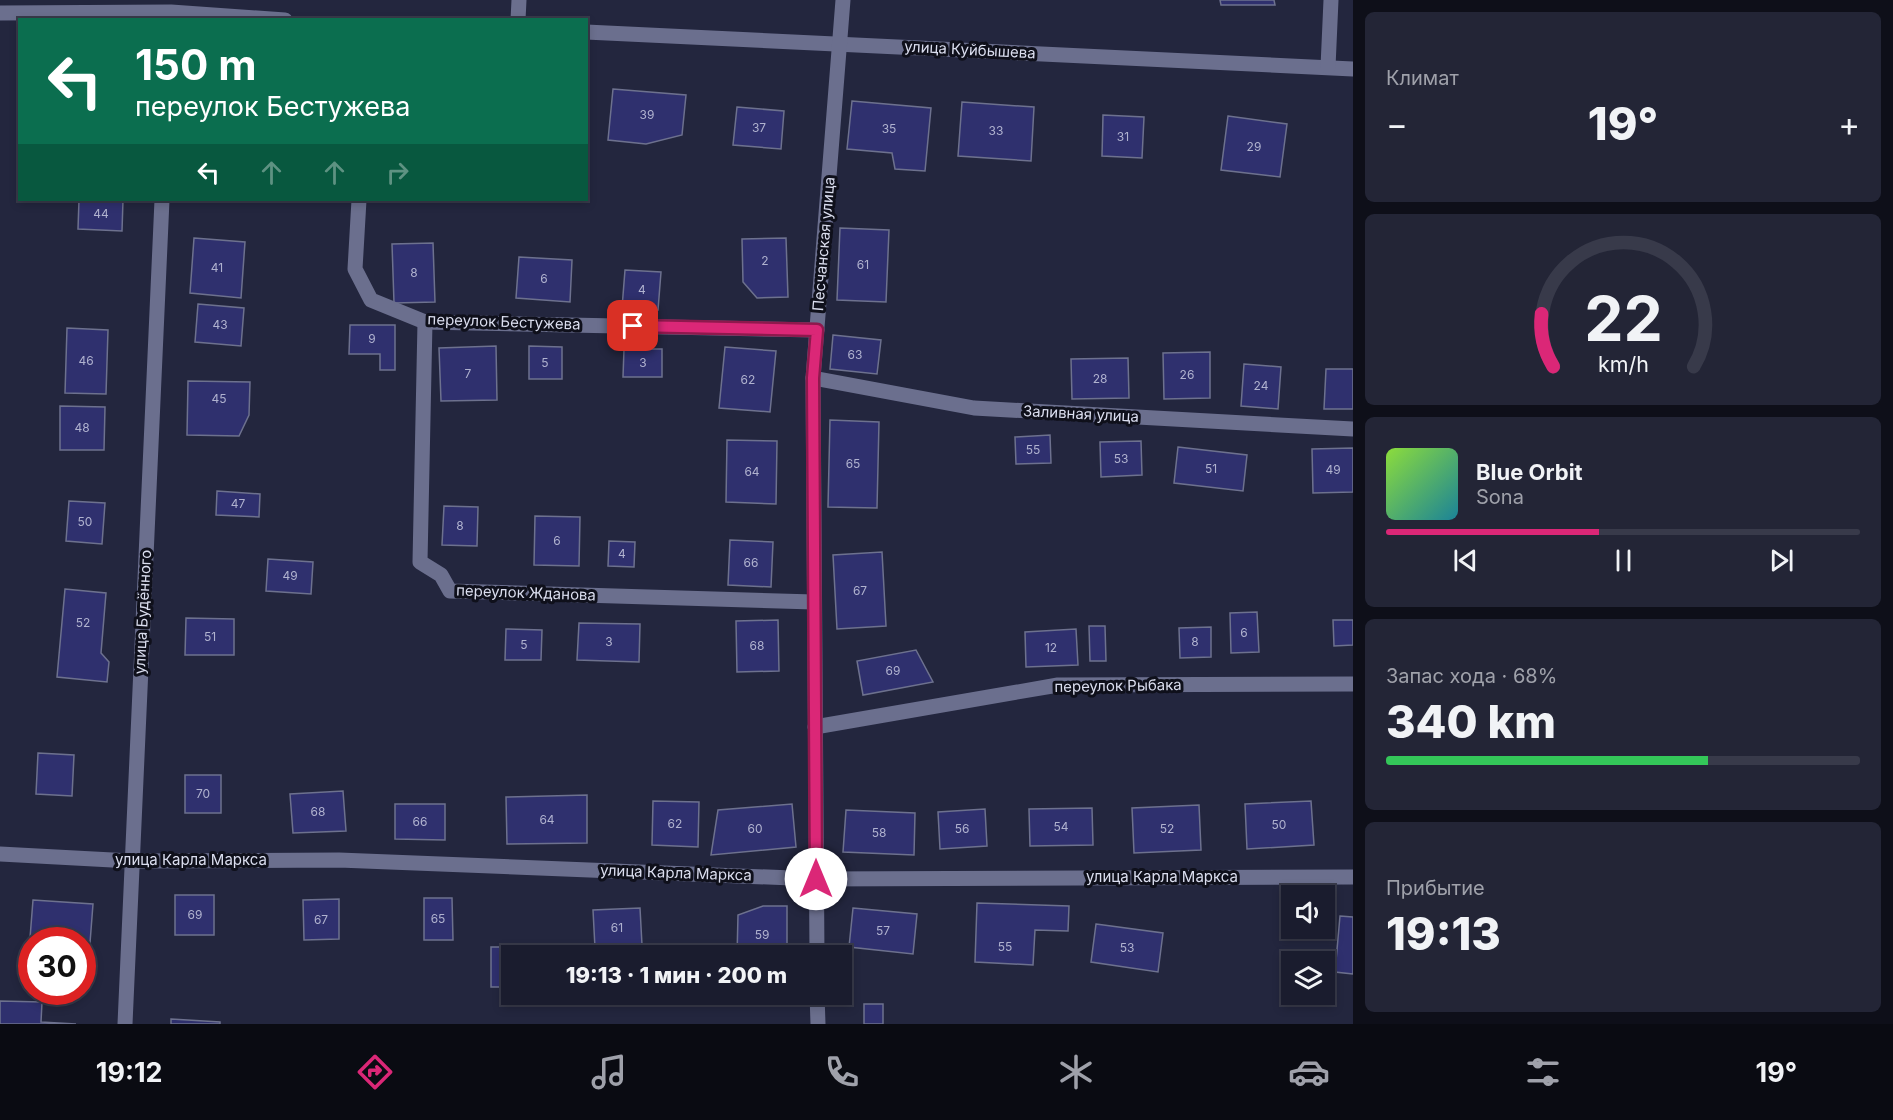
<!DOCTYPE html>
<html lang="ru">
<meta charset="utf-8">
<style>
body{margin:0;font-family:Inter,sans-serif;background:#232536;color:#f1f3f6;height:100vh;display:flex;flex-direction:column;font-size:22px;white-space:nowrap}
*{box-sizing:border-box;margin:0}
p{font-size:20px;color:#9fa1aa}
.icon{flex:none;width:33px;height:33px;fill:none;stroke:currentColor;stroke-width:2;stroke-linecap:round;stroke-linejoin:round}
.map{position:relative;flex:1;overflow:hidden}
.sheet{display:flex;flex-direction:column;gap:12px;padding:12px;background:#0e0f19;width:540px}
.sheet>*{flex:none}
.hud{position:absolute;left:18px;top:18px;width:570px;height:183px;border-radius:0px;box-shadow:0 3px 9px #0003,0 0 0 2px #383a4a;background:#0b6e4f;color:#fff;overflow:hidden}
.buttons{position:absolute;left:1281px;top:885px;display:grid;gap:12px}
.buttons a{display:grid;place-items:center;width:54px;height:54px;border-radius:0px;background:#1a1c2e;box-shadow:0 3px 9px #0003,0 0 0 2px #383a4a;font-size:30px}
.speed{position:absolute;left:18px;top:927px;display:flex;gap:12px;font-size:30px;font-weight:700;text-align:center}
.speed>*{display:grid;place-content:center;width:78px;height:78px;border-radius:50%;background:#1a1c2e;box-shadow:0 3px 9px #0003,0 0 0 2px #383a4a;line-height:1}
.speed .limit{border:9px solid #d22;background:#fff;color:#111}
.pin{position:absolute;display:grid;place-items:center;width:51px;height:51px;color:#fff;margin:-26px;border-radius:12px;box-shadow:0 3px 9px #0006}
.me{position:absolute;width:66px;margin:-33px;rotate:0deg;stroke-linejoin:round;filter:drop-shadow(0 0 4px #0008)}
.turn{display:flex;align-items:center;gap:21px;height:126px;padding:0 18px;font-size:27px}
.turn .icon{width:78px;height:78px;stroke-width:2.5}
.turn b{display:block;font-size:42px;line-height:51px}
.lanes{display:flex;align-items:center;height:57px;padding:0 18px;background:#0003;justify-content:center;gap:30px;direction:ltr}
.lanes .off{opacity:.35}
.big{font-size:45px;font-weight:800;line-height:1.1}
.sheet .widget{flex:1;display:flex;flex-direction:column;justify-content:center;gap:9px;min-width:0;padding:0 21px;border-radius:9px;background:#232536}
.sheet .dial{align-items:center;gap:0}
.dial svg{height:156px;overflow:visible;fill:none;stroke:#383a4a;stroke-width:7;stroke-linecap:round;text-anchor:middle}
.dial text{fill:#f1f3f6;stroke:none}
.song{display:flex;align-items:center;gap:18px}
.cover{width:72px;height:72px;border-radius:9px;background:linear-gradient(135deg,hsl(90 70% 55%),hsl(190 70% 35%))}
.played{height:6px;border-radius:3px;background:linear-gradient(90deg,#db2777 45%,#383a4a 45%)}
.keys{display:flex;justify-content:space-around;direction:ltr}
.heat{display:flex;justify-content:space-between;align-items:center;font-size:33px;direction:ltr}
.charge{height:9px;border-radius:4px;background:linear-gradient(90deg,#34c759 68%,#383a4a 0)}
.trip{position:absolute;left:501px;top:945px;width:351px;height:60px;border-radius:0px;background:#1a1c2e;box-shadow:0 3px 9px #0003,0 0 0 2px #383a4a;font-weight:800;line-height:60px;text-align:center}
.tab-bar{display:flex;height:96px;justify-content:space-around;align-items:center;background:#0a0b12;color:#9fa1aa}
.tab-bar .icon{width:42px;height:42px}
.tab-bar .active{color:#db2777}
.tab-bar b{font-size:27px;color:#f1f3f6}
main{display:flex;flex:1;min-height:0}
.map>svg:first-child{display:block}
.building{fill:#2f306e;stroke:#6d718e;stroke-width:1.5}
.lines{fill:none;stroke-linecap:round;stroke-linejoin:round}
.minor{stroke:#6b6f8e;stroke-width:15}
.route-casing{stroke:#8e194d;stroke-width:15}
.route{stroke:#db2777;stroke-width:10}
.labels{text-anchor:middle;stroke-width:6;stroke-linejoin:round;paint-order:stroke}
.number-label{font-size:12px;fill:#b0b2cf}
.street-label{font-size:15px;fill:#dbdeef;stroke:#0f101b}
</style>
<main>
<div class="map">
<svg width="1353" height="1024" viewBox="0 0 1353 1024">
<rect width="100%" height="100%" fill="#23263e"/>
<g class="building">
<path d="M1220,0H1274L1275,5H1221Z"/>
<path d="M613,89L686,95L682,135L646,144L608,140Z"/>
<path d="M852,101L931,108L925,171L895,169L892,153L847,149Z"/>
<path d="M962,102L1034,107L1031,161L958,156Z"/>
<path d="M737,107L784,111L781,149L733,145Z"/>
<path d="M1103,115L1144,117L1142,158L1102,156Z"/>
<path d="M1228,116L1287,124L1280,177L1221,170Z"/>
<path d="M79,200H123L122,231L78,229Z"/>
<path d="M840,228L889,230L886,302L837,300Z"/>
<path d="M194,238L245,242L241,298L190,293Z"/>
<path d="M786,238L788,297L757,298L743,282L742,239Z"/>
<path d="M433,243L435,302L394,303L392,244Z"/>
<path d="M519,257L572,260L570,302L516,298Z"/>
<path d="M625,270L661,272L658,310L622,308Z"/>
<path d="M198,304L244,308L241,346L195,342Z"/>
<path d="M350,325H395V370H380V354H349Z"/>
<path d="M67,328L108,330L106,394L65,393Z"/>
<path d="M833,335L881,340L877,374L830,369Z"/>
<path d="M496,346L497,400L441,401L439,348Z"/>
<path d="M529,346L562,347V379H529Z"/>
<path d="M725,347L776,351L770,412L719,408Z"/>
<path d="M624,349H662V377H623Z"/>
<path d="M1210,352V398L1164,399L1163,353Z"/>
<path d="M1128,358L1129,398L1072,399L1071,359Z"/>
<path d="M1244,364L1281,367L1278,409L1241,406Z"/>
<path d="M1326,369H1353V409H1324Z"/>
<path d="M188,381L250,382L249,415L239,436L187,435Z"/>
<path d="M60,406L105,407L104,450H60Z"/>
<path d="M830,420L879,422L877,508L828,507Z"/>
<path d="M1050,435L1051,463L1016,464L1015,437Z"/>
<path d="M727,440L777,441L776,504L726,502Z"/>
<path d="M1141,441L1142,475L1101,477L1100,442Z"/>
<path d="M1178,447L1247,455L1243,491L1174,483Z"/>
<path d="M1353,448V492L1313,493L1312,449Z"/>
<path d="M217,491L260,494L259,517L216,515Z"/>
<path d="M69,501L105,503L102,544L66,541Z"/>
<path d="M444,506L478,507L477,546L442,545Z"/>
<path d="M535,516L580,517L579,566L534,565Z"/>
<path d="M730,540L773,542L771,587L728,585Z"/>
<path d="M609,541L635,542L634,567L608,566Z"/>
<path d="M882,552L886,626L837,629L833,555Z"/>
<path d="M268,559L313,562L311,594L266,591Z"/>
<path d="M65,589L106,593L101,653L109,662L107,682L57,677Z"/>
<path d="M1257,612L1259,652L1231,653L1230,613Z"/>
<path d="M186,618L234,619V655H185Z"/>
<path d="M778,620L779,671L737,672L736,621Z"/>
<path d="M1333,620H1353V645L1334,646Z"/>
<path d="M579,623L640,624L639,662L577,660Z"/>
<path d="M1089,626H1105L1106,661H1090Z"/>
<path d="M1211,627V657L1180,658L1179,628Z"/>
<path d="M506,629L542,630L541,660H505Z"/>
<path d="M1076,629L1078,665L1026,667L1025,632Z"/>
<path d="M916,650L933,682L863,695L857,661Z"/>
<path d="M38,753L74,755L72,796L36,794Z"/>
<rect x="185" y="775" width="36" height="38"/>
<path d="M343,791L346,831L293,833L290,794Z"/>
<path d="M587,795V843L507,844L506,797Z"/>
<path d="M653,801L699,802L698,847L652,845Z"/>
<path d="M1311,801L1314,845L1247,849L1245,804Z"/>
<path d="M395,804H445V840L395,839Z"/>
<path d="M792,804L796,847L711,855L718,810Z"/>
<path d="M1199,805L1201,850L1134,853L1132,808Z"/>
<path d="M1092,808L1093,845L1030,846L1029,809Z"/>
<path d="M985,809L987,846L940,849L938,812Z"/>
<path d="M846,810L915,813L914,855L843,852Z"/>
<rect x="175" y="895" width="39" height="40"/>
<path d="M424,898H452L453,940H424Z"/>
<path d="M339,899V939L304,940L303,900Z"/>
<path d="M33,900L93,904L90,943L30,938Z"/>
<path d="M977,903L1069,906L1068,931L1035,930L1033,965L975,962Z"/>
<path d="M763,906H787V956H737L738,915Z"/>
<path d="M640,908L642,945L595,948L593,910Z"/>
<path d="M853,908L917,914L913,954L849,947Z"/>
<path d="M1340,916L1353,917V974L1335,972Z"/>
<path d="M1096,924L1163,933L1158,972L1091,962Z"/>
<path d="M491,947H544V956H512V987H491Z"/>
<path d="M0,1001L42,1002L41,1022L76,1024H0Z"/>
<rect x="864" y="1004" width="19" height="20"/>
<path d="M171,1019L220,1022V1024H171Z"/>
</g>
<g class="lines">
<g class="minor">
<path d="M0,13L171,12L285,20"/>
<path d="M518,20L519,0"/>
<path d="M586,32L1353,69"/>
<path d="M1328,67L1331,0"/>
<path d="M359,200L355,269L371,300L425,322L817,330"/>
<path d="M425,322L420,562L441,575L450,591L814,602"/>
<path d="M813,378L974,408L1353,429"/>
<path d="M815,727L1058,685L1353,684"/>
<path d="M0,854L131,861L339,860L816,879L1353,877"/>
<path d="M817,956L813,378L843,0"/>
<path d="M817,994L818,1024"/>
<path d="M125,1024L162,200"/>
</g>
</g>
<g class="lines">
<g class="route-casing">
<path id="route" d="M633,326L817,330L813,378L816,879"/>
</g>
<use href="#route" class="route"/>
</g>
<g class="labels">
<g class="number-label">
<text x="647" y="119">39</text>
<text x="759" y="132">37</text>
<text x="889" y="133">35</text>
<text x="996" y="135">33</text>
<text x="1123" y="141">31</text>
<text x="1254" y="151">29</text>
<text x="101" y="218">44</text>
<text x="765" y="265">2</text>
<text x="863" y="269">61</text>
<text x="217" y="272">41</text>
<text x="414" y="277">8</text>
<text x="544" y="283">6</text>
<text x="642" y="294">4</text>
<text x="220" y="329">43</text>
<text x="372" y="343">9</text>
<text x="855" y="359">63</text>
<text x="86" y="365">46</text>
<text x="545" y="367">5</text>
<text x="643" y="367">3</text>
<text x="468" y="378">7</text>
<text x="1187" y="379">26</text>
<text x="1100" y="383">28</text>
<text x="748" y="384">62</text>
<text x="1261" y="390">24</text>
<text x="219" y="403">45</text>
<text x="82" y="432">48</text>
<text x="1033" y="454">55</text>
<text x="1121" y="463">53</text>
<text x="853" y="468">65</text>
<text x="1211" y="473">51</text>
<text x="1333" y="474">49</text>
<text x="752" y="476">64</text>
<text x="238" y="508">47</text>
<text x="85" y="526">50</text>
<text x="460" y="530">8</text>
<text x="557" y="545">6</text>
<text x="622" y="558">4</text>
<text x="751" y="567">66</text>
<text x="290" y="580">49</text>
<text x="860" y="595">67</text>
<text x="83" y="627">52</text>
<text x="1244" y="637">6</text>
<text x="210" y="641">51</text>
<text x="609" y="646">3</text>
<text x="1195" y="646">8</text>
<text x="524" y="649">5</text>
<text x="757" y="650">68</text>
<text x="1051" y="652">12</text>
<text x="893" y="675">69</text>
<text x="203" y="798">70</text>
<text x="318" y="816">68</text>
<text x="547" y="824">64</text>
<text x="420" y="826">66</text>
<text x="675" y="828">62</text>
<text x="1279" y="829">50</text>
<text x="1061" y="831">54</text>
<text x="755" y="833">60</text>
<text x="962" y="833">56</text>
<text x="1167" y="833">52</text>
<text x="879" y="837">58</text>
<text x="195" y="919">69</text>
<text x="438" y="923">65</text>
<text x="321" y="924">67</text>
<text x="617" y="932">61</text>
<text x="883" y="935">57</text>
<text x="762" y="939">59</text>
<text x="1005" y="951">55</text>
<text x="1127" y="952">53</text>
</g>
<g class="street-label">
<text transform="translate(970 50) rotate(3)" y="5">улица Куйбышева</text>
<text transform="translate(824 244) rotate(-85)" y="5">Песчанская улица</text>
<text transform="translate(504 322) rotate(2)" y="5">переулок Бестужева</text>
<text transform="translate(1081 414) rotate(3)" y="5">Заливная улица</text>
<text transform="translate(526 593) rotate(2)" y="5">переулок Жданова</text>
<text transform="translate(143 612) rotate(-87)" y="5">улица Будённого</text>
<text transform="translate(1118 686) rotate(-1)" y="5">переулок Рыбака</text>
<text x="191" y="865">улица Карла Маркса</text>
<text transform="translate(676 873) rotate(2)" y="5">улица Карла Маркса</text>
<text x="1162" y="882">улица Карла Маркса</text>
</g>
</g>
</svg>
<div class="buttons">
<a><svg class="icon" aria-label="sound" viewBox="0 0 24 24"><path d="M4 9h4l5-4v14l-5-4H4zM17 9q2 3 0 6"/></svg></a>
<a><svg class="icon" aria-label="layers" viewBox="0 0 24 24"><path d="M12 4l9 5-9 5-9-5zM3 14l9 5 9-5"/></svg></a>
</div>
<div class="speed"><div class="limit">30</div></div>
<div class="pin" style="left:633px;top:326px;background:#d93025"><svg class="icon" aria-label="arrive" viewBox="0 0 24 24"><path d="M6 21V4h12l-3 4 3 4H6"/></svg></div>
<svg class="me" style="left:816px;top:879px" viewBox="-20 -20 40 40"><circle r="19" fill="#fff"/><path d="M0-13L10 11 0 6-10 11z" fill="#db2777"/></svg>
<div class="trip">19:13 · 1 мин · 200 m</div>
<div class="hud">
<div class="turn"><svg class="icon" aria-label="left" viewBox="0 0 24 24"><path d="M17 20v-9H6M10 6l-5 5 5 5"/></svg><div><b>150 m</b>переулок Бестужева</div></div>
<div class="lanes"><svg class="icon" aria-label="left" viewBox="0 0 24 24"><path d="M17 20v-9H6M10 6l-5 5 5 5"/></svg><svg class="icon off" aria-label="ahead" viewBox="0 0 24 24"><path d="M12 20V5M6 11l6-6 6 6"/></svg><svg class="icon off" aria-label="ahead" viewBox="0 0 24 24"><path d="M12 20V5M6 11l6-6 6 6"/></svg><svg class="icon off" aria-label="right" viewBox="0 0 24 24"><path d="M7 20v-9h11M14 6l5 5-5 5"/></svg></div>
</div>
</div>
<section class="sheet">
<div class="widget"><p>Климат</p>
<div class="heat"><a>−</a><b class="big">19°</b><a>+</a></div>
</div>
<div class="widget dial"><svg viewBox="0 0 100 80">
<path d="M14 69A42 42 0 1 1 86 69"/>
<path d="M14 69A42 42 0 0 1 8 42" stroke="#db2777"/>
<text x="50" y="56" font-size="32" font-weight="700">22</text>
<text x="50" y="72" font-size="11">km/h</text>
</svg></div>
<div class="widget">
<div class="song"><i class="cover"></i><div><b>Blue Orbit</b><p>Sona</p></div></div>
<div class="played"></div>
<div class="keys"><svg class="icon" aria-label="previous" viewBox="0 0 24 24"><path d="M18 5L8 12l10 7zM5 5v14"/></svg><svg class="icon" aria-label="pause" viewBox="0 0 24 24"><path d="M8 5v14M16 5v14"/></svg><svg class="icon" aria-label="next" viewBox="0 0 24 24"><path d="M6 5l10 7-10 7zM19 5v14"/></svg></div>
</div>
<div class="widget"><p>Запас хода · 68%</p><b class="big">340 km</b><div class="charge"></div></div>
<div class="widget"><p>Прибытие</p><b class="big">19:13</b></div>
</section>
</main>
<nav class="tab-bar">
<b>19:12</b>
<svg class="icon active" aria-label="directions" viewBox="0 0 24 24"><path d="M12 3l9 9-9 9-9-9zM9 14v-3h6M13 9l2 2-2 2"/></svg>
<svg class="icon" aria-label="music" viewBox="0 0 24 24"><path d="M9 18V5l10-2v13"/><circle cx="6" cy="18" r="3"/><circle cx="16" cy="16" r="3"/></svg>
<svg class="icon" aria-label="phone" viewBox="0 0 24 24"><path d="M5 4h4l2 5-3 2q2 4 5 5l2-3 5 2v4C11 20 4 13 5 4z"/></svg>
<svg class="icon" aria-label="climate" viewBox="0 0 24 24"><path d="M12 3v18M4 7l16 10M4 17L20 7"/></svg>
<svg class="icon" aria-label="car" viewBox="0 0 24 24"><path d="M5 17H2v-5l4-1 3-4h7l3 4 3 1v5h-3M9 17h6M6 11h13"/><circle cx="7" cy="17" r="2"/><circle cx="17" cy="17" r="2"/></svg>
<svg class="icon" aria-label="filters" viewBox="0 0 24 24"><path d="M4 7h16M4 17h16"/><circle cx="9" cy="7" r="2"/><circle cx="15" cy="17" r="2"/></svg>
<b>19°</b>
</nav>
